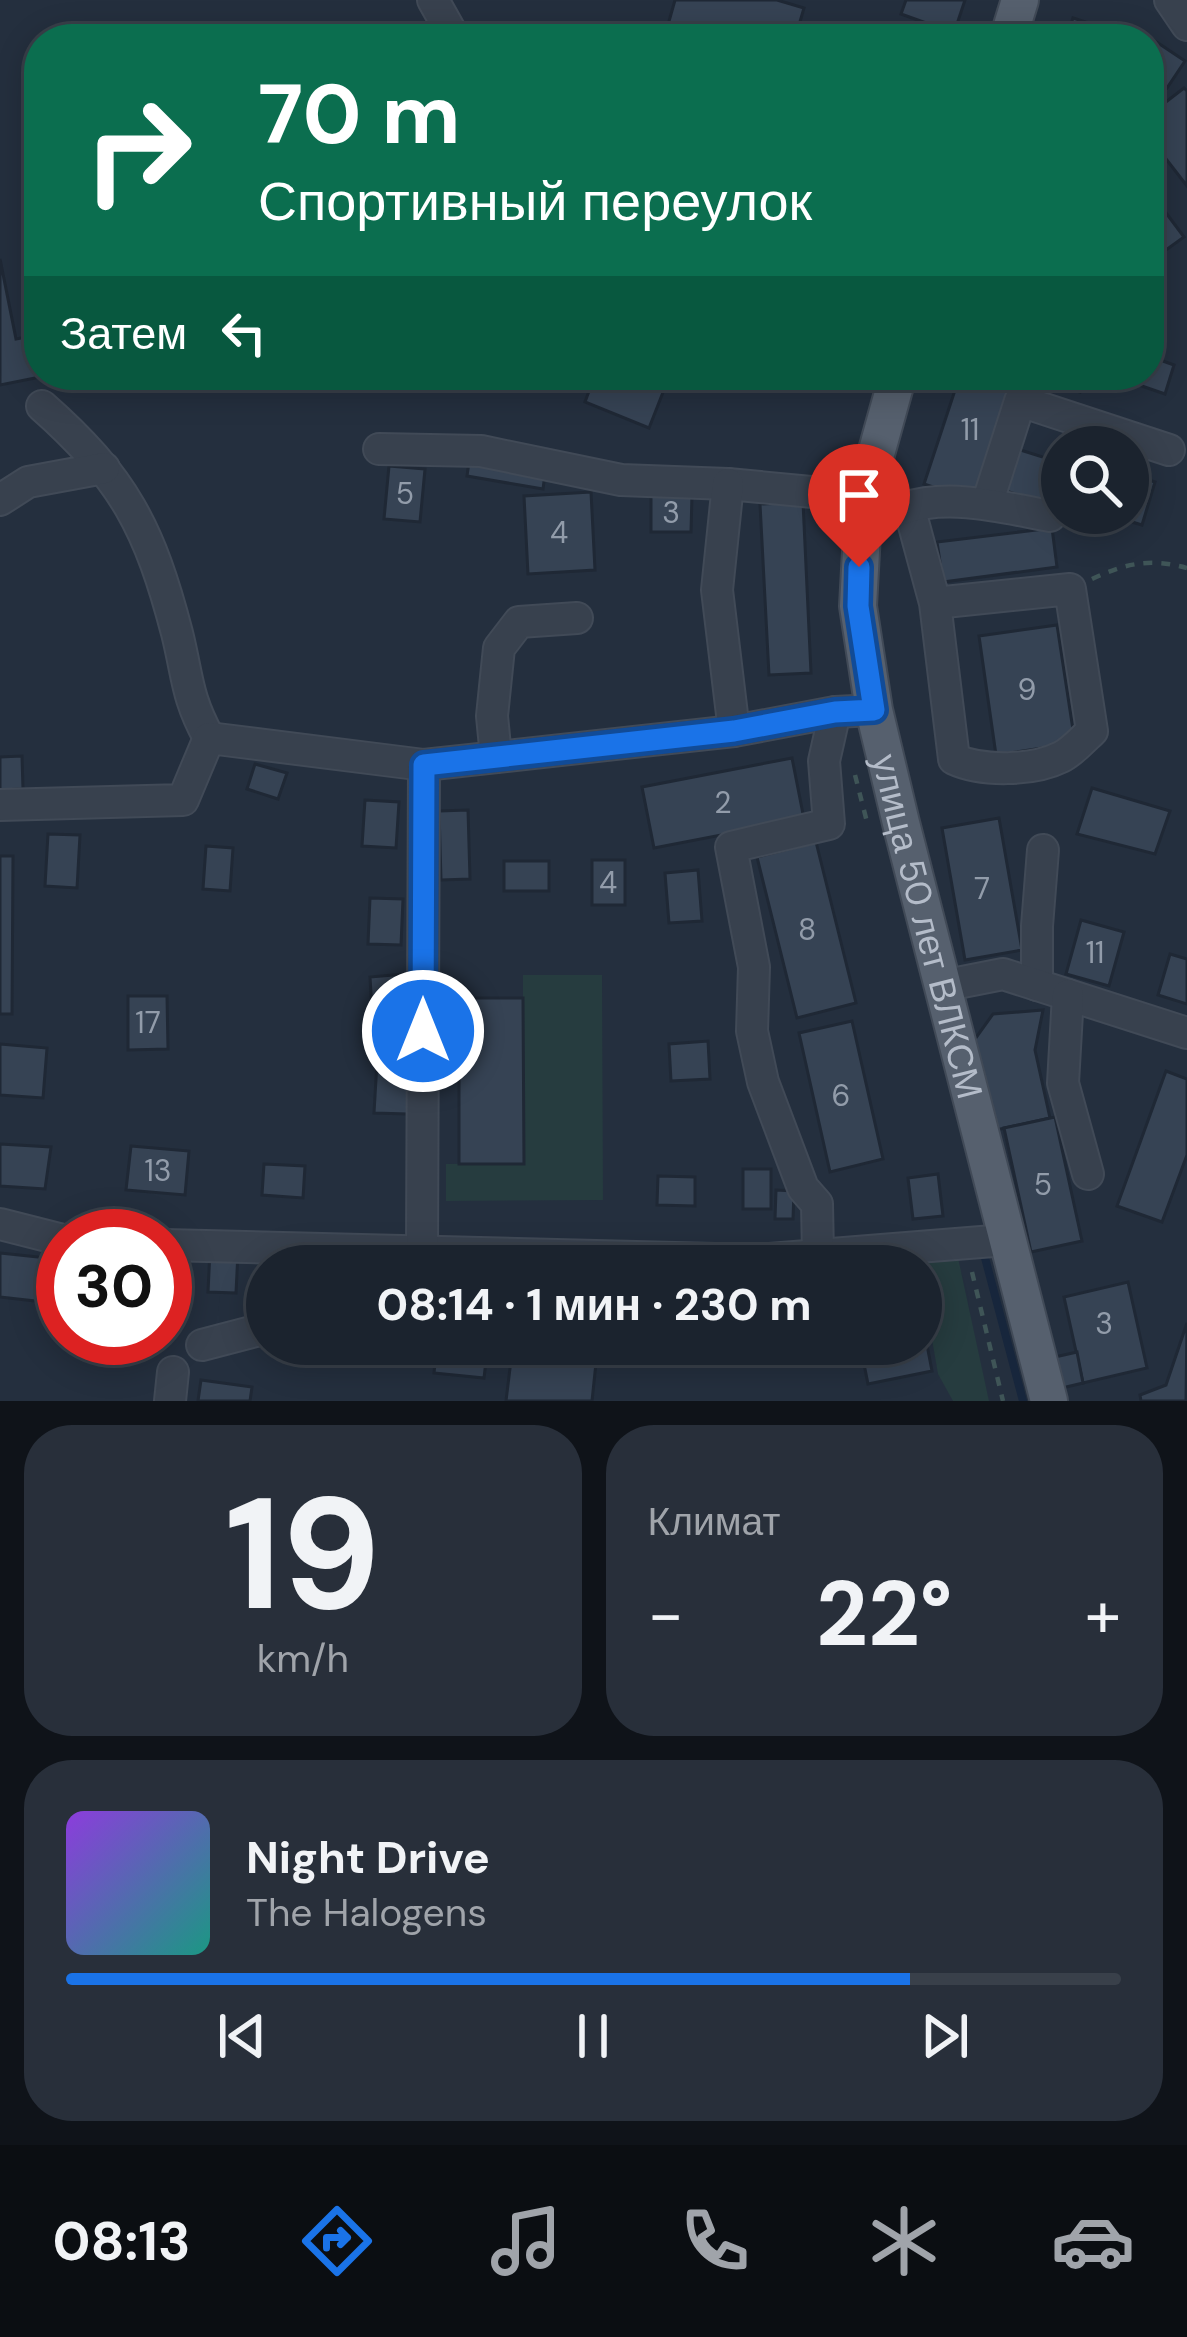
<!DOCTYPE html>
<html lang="ru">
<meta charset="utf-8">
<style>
body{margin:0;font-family:"DM Sans",sans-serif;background:#282f3a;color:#f1f3f6;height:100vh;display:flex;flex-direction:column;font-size:45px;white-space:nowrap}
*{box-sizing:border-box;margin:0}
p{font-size:39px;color:#a0a4aa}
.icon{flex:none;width:66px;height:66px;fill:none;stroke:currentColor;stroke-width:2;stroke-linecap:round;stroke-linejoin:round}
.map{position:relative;height:1401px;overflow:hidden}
.side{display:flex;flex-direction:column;gap:24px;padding:24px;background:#0f1319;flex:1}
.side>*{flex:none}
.guide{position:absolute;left:24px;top:24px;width:1140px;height:366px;border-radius:48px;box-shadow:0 6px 30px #0003,0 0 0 3px #39404a;background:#0b6e4f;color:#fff;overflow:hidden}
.fabs{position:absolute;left:1041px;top:426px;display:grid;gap:24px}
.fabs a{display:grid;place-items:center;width:108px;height:108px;border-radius:50%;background:#1b232e;box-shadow:0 6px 30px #0003,0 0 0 3px #39404a;font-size:60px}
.speed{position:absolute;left:36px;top:1209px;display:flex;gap:24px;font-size:60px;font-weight:700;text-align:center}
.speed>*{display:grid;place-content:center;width:156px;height:156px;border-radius:50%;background:#1b232e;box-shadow:0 6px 30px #0003,0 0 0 3px #39404a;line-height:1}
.speed .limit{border:18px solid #d22;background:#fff;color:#111}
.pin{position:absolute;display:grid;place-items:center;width:102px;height:102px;color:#fff;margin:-123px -51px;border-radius:50% 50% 50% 0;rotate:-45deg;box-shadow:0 0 12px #0007}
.pin .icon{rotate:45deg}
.me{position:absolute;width:132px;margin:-66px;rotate:0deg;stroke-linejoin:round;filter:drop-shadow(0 0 9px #0008)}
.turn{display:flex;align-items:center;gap:42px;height:252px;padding:0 36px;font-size:54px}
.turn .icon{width:156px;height:156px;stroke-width:2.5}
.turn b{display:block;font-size:84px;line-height:102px}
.then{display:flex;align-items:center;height:114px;padding:0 36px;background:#0003;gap:24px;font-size:45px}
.big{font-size:90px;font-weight:700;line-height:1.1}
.side .tile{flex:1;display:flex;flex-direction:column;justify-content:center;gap:18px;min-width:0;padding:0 42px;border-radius:48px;background:#282f3a}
.side .dial{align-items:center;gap:0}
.dial b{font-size:156px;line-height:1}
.song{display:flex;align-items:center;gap:36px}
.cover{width:144px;height:144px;border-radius:18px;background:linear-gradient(135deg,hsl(270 70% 55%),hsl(170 70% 35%))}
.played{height:12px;border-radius:6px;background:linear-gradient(90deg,#1a73e8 80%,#39404a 80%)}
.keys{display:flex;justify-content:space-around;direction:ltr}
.heat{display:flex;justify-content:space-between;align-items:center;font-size:66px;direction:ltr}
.side .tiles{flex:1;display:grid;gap:24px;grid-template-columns:1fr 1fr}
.tile:last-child{grid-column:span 2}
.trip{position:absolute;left:246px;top:1245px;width:696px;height:120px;border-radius:60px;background:#1b232e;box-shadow:0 6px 30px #0003,0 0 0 3px #39404a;font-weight:700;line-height:120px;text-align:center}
.dock{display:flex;height:192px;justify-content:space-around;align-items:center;background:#0b0e12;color:#a0a4aa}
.dock .icon{width:84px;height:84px}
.dock .selected{color:#1a73e8}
.dock b{font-size:54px;color:#f1f3f6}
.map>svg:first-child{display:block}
.green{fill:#263c3f}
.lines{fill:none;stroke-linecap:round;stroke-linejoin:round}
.stream{stroke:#17263c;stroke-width:8}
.building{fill:#364354;stroke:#1f2835;stroke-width:3}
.minor-casing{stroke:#414a57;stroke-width:34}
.major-casing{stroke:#414a57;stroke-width:40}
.path{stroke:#3f5557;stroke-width:4.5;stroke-dasharray:9 9;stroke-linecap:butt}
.minor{stroke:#38414e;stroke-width:30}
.major{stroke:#56606e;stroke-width:36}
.route-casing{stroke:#114b97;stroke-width:30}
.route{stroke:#1a73e8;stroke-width:21}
.labels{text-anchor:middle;stroke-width:12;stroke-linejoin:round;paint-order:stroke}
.number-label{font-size:30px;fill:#929caa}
.street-label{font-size:36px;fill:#b4bcc9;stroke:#1d2633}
</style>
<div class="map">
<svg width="1187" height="1401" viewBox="0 0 1187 1401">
<rect width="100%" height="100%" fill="#242f3e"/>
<g class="green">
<path d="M523,975H602L603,1200L446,1201V1164L523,1163Z"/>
<path d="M957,1253L989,1401H953L938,1374L925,1299L921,1295V1266H871L869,1255Z"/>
</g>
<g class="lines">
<path class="stream" d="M984,1254L1023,1401"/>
</g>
<g class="building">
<path d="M675,0H777L804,8L795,39H664Z"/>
<path d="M906,0H965L954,33L901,14Z"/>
<path d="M1073,18L1126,35L1125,39H1066Z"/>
<path d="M1146,35L1185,61L1167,88L1149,76Z"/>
<path d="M1184,88L1187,91V186L1149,137V115Z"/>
<path d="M1149,190L1184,237L1159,255L1149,241Z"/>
<path d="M0,259L16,339L37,335L39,375L45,376L0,385Z"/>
<path d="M1149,356L1174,365L1165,394L1110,375H1149Z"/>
<path d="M595,375L669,377L649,428L585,402Z"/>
<path d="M960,375H1016L975,501L924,484Z"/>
<path d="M1029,375H1085L1080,392Z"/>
<path d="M1014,448L1062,463V509L1000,489Z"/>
<path d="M469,462L545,474L543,489L467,476Z"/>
<path d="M389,466L425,469L420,522L384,519Z"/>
<path d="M1128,473L1155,482L1142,525L1103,513H1128Z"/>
<path d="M591,492L595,570L528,574L524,496Z"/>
<path d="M651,493L692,494L691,532H651Z"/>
<path d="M803,502L811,673L769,675L760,504Z"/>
<path d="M1052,528L1057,567L943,582L937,542Z"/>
<path d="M1057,625L1075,743L996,755L979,636Z"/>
<path d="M22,756L23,789L0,790V757Z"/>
<path d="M792,758L804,819L654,848L642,787Z"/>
<path d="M255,764L287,773L278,799L247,789Z"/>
<path d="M1092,788L1170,811L1155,854L1077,834Z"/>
<path d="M365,800L399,802L396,848L362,846Z"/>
<path d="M468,810L470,879L441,880L439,811Z"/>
<path d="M999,818L1022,950L965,960L942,828Z"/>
<path d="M48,834L80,835L77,888L45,886Z"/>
<path d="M816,842L856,1003L797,1018L757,857Z"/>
<path d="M206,846L233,848L230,891L203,889Z"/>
<path d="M0,856H13L12,1014H0Z"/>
<rect x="592" y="860" width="33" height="45"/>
<rect x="504" y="861" width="45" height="30"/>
<path d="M698,870L702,921L669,923L665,873Z"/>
<path d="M370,898L403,899L401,945L368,944Z"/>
<path d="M1081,920L1124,932L1109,986L1066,974Z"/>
<path d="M1170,954L1187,959V1004L1158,995Z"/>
<path d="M405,974L408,1025L373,1027L370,977Z"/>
<path d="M128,996H167L168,1049L128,1050Z"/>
<path d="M459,998H523L524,1164H459Z"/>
<path d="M1043,1010L1035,1050L1050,1118L996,1130L975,1039L993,1014Z"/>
<path d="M852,1021L883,1159L830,1172L799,1033Z"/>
<path d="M708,1041L710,1079L671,1081L669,1044Z"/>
<path d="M0,1044L47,1048L43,1098L0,1095Z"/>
<path d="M377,1062L411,1064L408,1114L374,1113Z"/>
<path d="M1166,1071L1187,1079V1155L1162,1222L1117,1206Z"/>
<path d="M1055,1117L1082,1241L1031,1252L1004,1128Z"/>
<path d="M0,1144L51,1147L45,1189L0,1186Z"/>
<path d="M131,1146L189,1151L185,1195L126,1190Z"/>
<path d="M264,1164L305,1166L303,1198L262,1195Z"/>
<rect x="743" y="1169" width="28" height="40"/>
<path d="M938,1174L943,1216L913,1219L908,1178Z"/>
<path d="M658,1176L695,1177V1206L657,1205Z"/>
<path d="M776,1190L794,1191L793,1219H775Z"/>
<path d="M210,1251L238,1252L236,1293L208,1292Z"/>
<path d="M0,1253L57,1259L53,1303L0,1297Z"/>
<path d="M165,1263L186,1264L183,1309L165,1308Z"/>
<path d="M1128,1282L1147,1368L1083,1383L1064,1297Z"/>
<path d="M921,1314L932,1371L868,1384L860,1344H921Z"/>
<path d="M1187,1323L1186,1401H1141L1140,1395L1166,1385Z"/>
<path d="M437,1344H488L484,1378L434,1373Z"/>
<path d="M513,1344H598L592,1401H506Z"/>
<path d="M1077,1352L1083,1383L1062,1388L1055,1357Z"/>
<path d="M201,1380L252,1387L250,1401H198Z"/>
</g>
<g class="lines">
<g class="minor-casing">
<g id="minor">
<path d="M433,0L455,39"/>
<path d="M1170,0L1187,25"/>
<path d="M42,406C124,478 150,529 177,633C188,677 186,696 209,738"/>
<path d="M379,449L481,451L621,480L728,484L864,497"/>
<path d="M728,484L717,590L734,731"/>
<path d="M0,500L28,482L104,468"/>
<path d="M987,504L1020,401L1169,450"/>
<path d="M909,507L935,603L954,759C982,772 1033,771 1061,757C1072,752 1083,739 1092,731L1070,589L935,603"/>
<path d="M860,528C875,522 890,513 905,508C950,493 1006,508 1050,516"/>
<path d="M496,757L492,716L499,648L519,622L577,618"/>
<path d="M0,805L183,800L209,738L424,765L734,731L835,712L874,710"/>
<path d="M1037,985V926L1043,850"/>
<path d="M942,986L1003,974L1187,1033"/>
<path d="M1068,995L1063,1083L1088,1174"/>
<path d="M0,1224L63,1240"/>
<path d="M165,1245L755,1260L1006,1240"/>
<path d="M422,1254L424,765"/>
<path d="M818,1255L817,1204L803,1188L763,1082L752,1031L754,967L731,847L829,824L824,761L835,712"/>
<path d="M202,1345L267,1328"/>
<path d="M170,1401L173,1372"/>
</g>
</g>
<g class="major-casing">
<g id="major">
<path d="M1008,39L1020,0"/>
<path id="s1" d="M898,375L864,497L858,606L874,710L901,823L1049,1401"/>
</g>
</g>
<g class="path">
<path d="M1092,579C1126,563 1150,558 1187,568"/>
<path d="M855,775L867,822"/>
<path d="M972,1272L1003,1401"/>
</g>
<use href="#minor" class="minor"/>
<use href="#major" class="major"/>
</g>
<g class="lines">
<g class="route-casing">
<path id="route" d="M423,1031L424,765L734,731L835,712L874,710L858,606L859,567"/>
</g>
<use href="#route" class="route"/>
</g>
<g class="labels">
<g class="number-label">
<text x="970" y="440">11</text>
<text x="405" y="504">5</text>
<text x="671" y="523">3</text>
<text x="559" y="543">4</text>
<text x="1027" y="700">9</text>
<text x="723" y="813">2</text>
<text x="608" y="893">4</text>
<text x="982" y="899">7</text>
<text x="807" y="940">8</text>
<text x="1095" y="963">11</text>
<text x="148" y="1033">17</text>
<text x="841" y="1106">6</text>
<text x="158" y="1181">13</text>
<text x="1043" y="1195">5</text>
<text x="1104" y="1334">3</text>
</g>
<g class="street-label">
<text dy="13" stroke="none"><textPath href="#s1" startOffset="564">улица 50 лет ВЛКСМ</textPath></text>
</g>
</g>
</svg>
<div class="fabs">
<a><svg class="icon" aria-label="search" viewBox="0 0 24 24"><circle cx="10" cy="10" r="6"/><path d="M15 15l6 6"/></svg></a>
</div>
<div class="speed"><div class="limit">30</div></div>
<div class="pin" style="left:859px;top:567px;background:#d93025"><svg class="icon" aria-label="arrive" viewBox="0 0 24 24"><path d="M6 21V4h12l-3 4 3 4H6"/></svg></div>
<svg class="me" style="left:423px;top:1031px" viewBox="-20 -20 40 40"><circle r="17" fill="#1a73e8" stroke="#fff" stroke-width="3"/><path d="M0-11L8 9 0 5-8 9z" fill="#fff"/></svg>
<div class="trip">08:14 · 1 мин · 230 m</div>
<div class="guide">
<div class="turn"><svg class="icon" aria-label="right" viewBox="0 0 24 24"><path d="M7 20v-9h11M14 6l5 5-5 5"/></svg><div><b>70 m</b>Спортивный переулок</div></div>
<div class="then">Затем<svg class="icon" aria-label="left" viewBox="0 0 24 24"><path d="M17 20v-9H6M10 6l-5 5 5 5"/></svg></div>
</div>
</div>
<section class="side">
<div class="tiles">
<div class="tile dial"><b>19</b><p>km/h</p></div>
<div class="tile"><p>Климат</p>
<div class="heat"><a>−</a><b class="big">22°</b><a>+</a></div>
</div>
<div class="tile">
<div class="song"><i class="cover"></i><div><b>Night Drive</b><p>The Halogens</p></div></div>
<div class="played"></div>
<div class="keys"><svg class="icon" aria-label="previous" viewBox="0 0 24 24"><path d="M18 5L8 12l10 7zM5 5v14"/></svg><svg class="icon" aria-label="pause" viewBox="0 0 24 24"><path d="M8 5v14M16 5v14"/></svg><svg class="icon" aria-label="next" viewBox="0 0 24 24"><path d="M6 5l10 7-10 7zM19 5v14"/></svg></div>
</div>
</div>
</section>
<nav class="dock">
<b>08:13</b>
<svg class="icon selected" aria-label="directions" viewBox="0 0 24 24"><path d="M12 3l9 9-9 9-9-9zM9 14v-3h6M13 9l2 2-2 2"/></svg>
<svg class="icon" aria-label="music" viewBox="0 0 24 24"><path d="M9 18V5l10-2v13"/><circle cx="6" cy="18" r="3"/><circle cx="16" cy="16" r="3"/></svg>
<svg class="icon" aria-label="phone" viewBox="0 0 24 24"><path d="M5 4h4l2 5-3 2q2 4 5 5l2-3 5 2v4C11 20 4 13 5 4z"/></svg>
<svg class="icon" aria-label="climate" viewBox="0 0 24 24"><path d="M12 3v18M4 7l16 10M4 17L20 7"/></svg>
<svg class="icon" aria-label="car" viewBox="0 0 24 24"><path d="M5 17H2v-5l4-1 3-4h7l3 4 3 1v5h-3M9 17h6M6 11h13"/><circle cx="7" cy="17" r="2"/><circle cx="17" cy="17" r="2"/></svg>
</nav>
